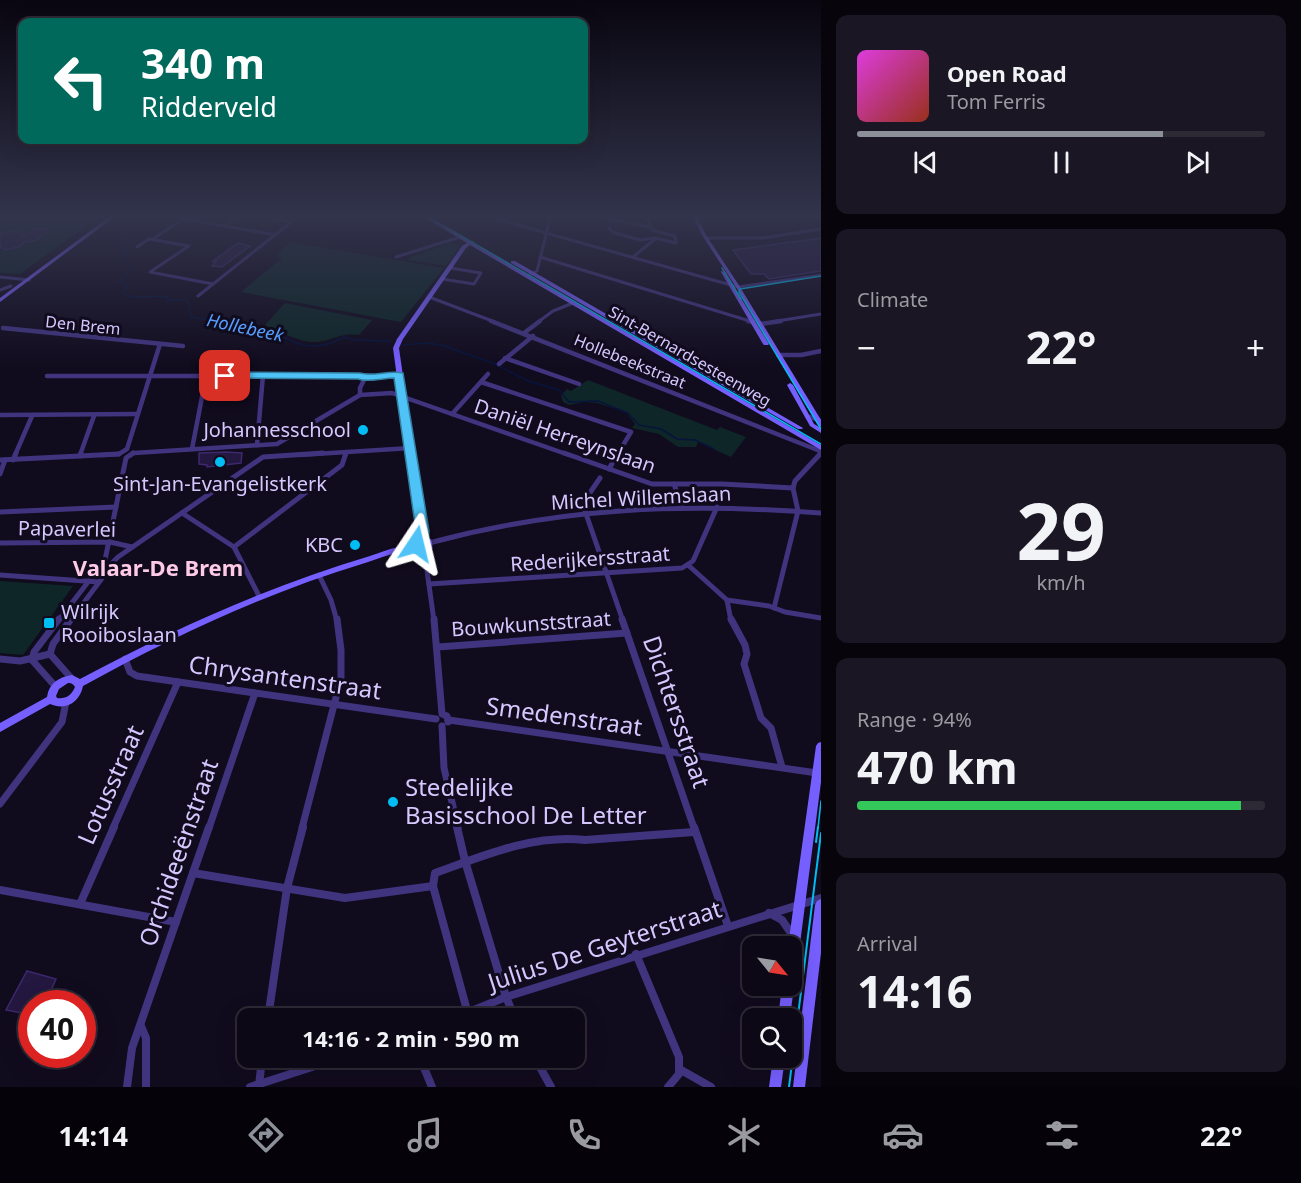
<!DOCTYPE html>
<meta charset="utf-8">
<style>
body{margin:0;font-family:"Noto Sans",sans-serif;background:#1b1623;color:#f1f3f6;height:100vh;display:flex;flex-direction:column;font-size:22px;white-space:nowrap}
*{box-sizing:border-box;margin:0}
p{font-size:20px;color:#9a9aa1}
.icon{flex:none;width:33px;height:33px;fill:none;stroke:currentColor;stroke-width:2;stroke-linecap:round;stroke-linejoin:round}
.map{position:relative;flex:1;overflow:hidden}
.sheet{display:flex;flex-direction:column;gap:15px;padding:15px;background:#07040c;width:480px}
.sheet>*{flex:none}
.hud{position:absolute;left:18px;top:18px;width:570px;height:126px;border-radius:12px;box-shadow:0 6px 24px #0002,0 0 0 2px #2d2935;background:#00695c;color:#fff;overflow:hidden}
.needle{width:39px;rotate:120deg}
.controls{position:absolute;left:742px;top:936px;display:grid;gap:12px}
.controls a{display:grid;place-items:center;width:60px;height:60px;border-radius:12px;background:#0d0816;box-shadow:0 6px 24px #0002,0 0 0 2px #2d2935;font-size:30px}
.speed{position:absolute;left:18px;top:990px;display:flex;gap:12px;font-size:30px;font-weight:700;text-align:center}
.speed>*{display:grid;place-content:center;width:78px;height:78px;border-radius:50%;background:#0d0816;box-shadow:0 6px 24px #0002,0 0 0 2px #2d2935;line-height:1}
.speed .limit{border:9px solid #d22;background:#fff;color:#111}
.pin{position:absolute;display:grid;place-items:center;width:51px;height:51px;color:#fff;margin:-26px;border-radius:12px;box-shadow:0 3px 9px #0006}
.me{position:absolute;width:66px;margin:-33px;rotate:10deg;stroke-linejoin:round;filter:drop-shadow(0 0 4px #0008)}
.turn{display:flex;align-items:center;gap:21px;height:126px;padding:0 24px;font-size:27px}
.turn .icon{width:78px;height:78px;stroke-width:2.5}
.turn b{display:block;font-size:42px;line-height:51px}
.big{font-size:45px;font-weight:700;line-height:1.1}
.sheet .card{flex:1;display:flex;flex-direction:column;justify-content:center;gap:9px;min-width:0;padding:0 21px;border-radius:12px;background:#1b1623}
.sheet .dial{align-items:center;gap:0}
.dial b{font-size:78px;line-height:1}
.song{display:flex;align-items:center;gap:18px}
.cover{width:72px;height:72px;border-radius:9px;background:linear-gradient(135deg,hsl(300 70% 55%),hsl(10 70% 35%))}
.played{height:6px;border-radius:3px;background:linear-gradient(90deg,#8c9099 75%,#2d2935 75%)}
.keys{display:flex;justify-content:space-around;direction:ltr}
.heat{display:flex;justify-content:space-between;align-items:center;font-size:33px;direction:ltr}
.charge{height:9px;border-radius:4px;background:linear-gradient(90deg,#34c759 94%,#2d2935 0)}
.trip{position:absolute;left:237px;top:1008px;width:348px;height:60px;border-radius:12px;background:#0d0816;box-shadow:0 6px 24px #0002,0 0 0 2px #2d2935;font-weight:700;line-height:60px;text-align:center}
.menu{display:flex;height:96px;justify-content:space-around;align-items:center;background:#050309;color:#9a9aa1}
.menu .icon{width:42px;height:42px}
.menu .on{color:#8c9099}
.menu b{font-size:27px;color:#f1f3f6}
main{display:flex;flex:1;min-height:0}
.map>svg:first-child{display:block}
.green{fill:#0e2628}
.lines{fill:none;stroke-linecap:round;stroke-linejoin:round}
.stream{stroke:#07143b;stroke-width:1.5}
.building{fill:#241740;stroke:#3d286d;stroke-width:1.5}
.street-far4{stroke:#40347f;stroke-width:3}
.street-far3{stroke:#40347f;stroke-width:4.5}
.street-far2{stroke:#40347f;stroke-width:5}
.street-far1{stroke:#40347f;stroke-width:7}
.street{stroke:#40347f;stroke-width:8}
.secondary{fill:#765fff;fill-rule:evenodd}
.tram-far1{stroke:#00bef3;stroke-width:1.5}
.tram{stroke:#00bef3;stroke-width:2}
.route{fill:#4fc3f7;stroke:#337fa1;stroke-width:1.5}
.poi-dot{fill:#00bef3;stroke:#110b1e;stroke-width:2}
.labels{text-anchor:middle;stroke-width:6;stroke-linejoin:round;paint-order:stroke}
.far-street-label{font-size:16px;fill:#d5c8ff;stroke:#110b1e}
.far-water-label{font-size:18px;font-style:italic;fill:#569dff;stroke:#110b1e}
.poi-label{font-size:20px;fill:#d5c8ff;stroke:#110b1e;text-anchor:end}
.street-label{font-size:20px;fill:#d5c8ff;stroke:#110b1e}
.quarter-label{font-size:22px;font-weight:bold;fill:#ffcae6;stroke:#110b1e}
.near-street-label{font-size:24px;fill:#d5c8ff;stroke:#110b1e}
.near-poi-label{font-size:24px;fill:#d5c8ff;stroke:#110b1e;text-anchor:start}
</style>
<main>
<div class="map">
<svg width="821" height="1087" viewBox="0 0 821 1087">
<rect width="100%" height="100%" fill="#110b1e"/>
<g class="green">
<path d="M0,215H101L20,274L0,273Z"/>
<path d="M291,242L444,268L401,322L241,292L282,258L275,256Z"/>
<path d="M451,243L460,246L446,266L407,260L410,257Z"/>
<path d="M285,303L372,320L359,335C338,332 332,342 313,342C300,342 277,331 265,325Z"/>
<path d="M588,380L717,430L720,427L746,437L731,457L698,442L696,447H678L659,434L632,428L635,424L626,412L597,403L584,402L569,405L563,402L561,395L567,389L571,391Z"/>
<path d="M0,581L73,586L23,655L0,653Z"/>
</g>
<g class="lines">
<g class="stream">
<path d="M121,219L131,221L134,226L120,238L123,242L118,248L128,249L124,258L131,264L128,274L118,281L127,285L123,294C138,300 153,294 168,297L167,300H187L191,317C216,321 241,324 265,330C282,334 295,346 313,346C323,346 335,342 344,337L354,340L391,341"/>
<path d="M403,345L426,343L442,345L495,364L528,381L559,390L569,402L598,401L628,413L639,425L661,429L677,439L695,440L714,449"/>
</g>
</g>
<g class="building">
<path d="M36,228L49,230L35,241L24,242L19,247L5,250L0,247V234L19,229L23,237Z"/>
<path d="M821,238V271L769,279L764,274H751L733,250Z"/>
<path d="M238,243L250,246L222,267L212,266L216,261H213Z"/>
<path d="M226,452L242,453L241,463L207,467V465L199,464V453Z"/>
<path d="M27,971L56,979L49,995L44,997L42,1004H32L28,1019L19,1018L22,1013L6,1010Z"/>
</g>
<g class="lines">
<g class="street-far4">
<path d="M163,215L276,235"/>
<path d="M254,215L291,222"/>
<path d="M482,215L738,287L821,275"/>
<path d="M588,215L651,227"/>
<path d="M642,215L648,219L651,227"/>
<path d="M225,226L240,215"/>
<path d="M609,228L612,232L640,240L655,238L676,243L675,236L652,230"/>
<path d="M706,238H763L821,229"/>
<path d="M153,239L183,219"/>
<path d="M137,247L149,239L189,246L150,272L213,284"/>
<path d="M396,257L460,237"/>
<path d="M540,257L753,322"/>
<path d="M633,257L655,239"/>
<path d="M527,276L537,271L551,215"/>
<path d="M0,277L29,280"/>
<path d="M442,279L474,284L481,273L450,268"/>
<path d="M0,290L11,286"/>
<path d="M198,296L300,215"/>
<path d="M429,297L495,322"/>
<path d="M538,322L553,311L573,303"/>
<path d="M771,322L821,314"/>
</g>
<g class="street-far3">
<path d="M491,321L820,451V455"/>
<path d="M748,321L753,322"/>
<path d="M760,324L781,321"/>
<path d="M3,328L183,346"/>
<path d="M524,333L540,321"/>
<path d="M778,355H801L821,351"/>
<path d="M505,358L579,384"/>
<path d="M499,364L533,336"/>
<path d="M47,376H360C368,379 388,375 399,375"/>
<path d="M481,382L631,432L617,455"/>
<path d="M360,395V388L365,378"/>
<path d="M452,414L488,374"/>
<path d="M0,415L137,414"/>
<path d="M807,416L821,421"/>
<path d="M257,445L263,375"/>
<path d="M192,449L206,376"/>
<path d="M134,453L277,444L360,395L392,393L569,455"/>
<path d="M119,454L127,449L160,344"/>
<path d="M15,455L32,416"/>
<path d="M80,455L94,416"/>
<path d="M102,455L119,454"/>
<path d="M131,455L134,453"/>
<path d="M299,455L411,448"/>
<path d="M345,455L346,452"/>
</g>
<g class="street-far2">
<path d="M564,453L652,484H722L793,488"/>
<path d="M80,456L81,453"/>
<path d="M0,460L119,454"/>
<path d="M13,460L16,453"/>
<path d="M609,469L618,453"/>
<path d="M0,474L5,460"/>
<path d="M600,478L585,500L584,508L623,621"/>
<path d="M674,484L682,507"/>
<path d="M0,512L116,507"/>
<path d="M182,513L234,547L259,596"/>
<path d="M0,543L110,542L132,547"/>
<path d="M429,543C563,507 684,503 821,513"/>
<path d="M234,547L342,465L346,453"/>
<path d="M424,549L434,621"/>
<path d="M688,565L727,600L769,606L785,612L821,618"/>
<path d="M107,568L118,557L263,457L323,453"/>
<path d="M0,575L99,582"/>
<path d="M319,575L331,600L337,621"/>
<path d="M429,584L682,568L693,561L717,507"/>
<path d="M727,600L731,621"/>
<path d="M774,608L798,511L793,488L795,481L821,453"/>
<path d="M58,621L105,560L126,458L133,453"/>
<path d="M70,621L106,573V565"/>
</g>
<g class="street-far1">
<path d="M434,619L442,714L447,716L448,722"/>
<path d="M622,619L694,828"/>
<path d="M731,619L745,645L747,654L744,664L761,718L771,728L782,767"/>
<path d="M438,647L627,633"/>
<path d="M50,654L53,644L71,619"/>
<path d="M50,654L72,679"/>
<path d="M0,659L20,661L50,654"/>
<path d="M125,659L130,672L137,676L436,719"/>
<path d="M32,660L34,652L59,619"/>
<path d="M32,660L55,686"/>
<path d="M449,720L817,773"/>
<path d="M442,726L444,768L458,828"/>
<path d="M0,804L62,722L66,702"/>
<path d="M113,828L178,682"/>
<path d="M209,828L255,693"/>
<path d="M302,828L341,678V650L337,619"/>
</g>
<g class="street">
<path d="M457,827L465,861L506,997L515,1018"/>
<path d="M694,827L728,926"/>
<path d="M193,873L345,898L433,886"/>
<path d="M0,890L176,922"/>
<path d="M80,904L114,827"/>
<path d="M769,913L782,920L793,936"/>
<path d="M636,954L679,1057V1074L668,1087"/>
<path d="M468,1014L433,886L435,873C483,856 533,834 585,840L694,832"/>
<path d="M268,1018L287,888L303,827"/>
<path d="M454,1018L506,997L821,898"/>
<path d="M141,1026L146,1038V1087"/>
<path d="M420,1058L432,1087"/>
<path d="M535,1058L551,1087"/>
<path d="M681,1070L711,1087"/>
<path d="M259,1086L262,1058"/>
<path d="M127,1087L132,1048L209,827"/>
<path d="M250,1087L340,1058"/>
</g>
<g class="secondary">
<path d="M112,215H117L0,302V298Z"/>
<path d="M420,215H425L470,241H474L473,243L821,445V450L470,245L466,248L403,339L399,348L426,538L431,539C432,542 433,546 432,549L422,552C419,550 417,549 414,549C400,550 378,559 365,563C266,593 174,636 83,686C80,702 66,711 50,704L0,732V723L47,697C49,683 59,677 72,675L80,679C175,628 267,587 370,556C383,552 412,540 423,546L425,545V543L420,542L419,540L393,348L397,339L462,246L467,243ZM68,683C72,683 73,684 75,687C71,696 66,699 57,698L56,696L59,689Z"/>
<path d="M692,215H696L706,235L740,287L821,420V427L818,425L736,287L702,235Z"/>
<path d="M511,261H515L803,428L802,429H798L511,263Z"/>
<path d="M721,271L725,272L769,344L768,345H764L763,344L721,272Z"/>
<path d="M790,383L793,385L814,424L821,428V433L810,426L787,385Z"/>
<path d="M821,742V782L798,959L796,963L792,965V946H788L816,746L818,743Z"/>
<path d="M821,899V953L805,1087H793L815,905L817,901Z"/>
<path d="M792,982L794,986L790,1018H778L782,986H792Z"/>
<path d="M773,1058H785L781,1087H769Z"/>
</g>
<g class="tram-far1">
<path d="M425,215L821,444"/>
<path d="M722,268L741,299"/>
<path d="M821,276L740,289L739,292L821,429"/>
<path d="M818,828L821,801"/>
</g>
<g class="tram">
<path d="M816,842L818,827"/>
<path d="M789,1087L821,833"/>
</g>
</g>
<linearGradient id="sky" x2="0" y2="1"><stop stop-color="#090610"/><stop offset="0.59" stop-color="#32344c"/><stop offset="1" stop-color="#32344c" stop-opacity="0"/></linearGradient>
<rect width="821" height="367" fill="url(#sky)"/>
<path class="route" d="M225,372L360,373C373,377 389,370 403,373L429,531L428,543L416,549L410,544L416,538V531L394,378C383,378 368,383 358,379L221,378V373Z"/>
<g class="poi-dot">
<circle cx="363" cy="430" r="6"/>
<circle cx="220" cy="462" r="6"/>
<circle cx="355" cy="545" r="6"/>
<rect x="43" y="617" width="12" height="12" rx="3"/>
<circle cx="393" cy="802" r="6"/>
</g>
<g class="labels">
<g class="far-street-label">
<text transform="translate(83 325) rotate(6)" y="6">Den Brem</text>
<text transform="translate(690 356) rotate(30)" y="6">Sint-Bernardsesteenweg</text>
<text transform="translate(630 361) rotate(22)" y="6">Hollebeekstraat</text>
</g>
<g class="far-water-label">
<text transform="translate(245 328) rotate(12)" y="6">Hollebeek</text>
</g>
<g class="poi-label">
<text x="351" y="437">Johannesschool</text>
<text x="220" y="491" text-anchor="middle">Sint-Jan-Evangelistkerk</text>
<text x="343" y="552">KBC</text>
<text x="61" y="619" text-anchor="start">Wilrijk<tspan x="61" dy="23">Rooiboslaan</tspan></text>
</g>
<g class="street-label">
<text transform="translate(565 436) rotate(19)" y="7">Daniël Herreynslaan</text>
<text transform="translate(641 498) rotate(-3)" y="7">Michel Willemslaan</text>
<text transform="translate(67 529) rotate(1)" y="7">Papaverlei</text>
<text transform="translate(590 559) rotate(-4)" y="7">Rederijkersstraat</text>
<text transform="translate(531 624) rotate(-4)" y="7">Bouwkunststraat</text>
</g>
<g class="quarter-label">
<text x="158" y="576">Valaar-De Brem</text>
</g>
<g class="near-street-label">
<text transform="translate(285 678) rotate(8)" y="8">Chrysantenstraat</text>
<text transform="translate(676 712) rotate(71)" y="8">Dichtersstraat</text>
<text transform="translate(564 717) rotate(8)" y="8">Smedenstraat</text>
<text transform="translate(111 785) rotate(-66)" y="8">Lotusstraat</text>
<text transform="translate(179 853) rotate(-71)" y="8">Orchideeënstraat</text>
<text transform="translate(605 946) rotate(-18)" y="8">Julius De Geyterstraat</text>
</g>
<g class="near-poi-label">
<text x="405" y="796">Stedelijke<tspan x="405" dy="28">Basisschool De Letter</tspan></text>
</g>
</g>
</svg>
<div class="controls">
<a><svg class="needle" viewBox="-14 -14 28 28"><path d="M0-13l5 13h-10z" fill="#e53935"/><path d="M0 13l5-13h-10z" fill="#9a9aa1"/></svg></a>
<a><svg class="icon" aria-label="search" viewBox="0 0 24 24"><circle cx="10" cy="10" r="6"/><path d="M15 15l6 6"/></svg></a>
</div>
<div class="speed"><div class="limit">40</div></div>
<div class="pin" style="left:225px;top:376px;background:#d93025"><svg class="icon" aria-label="arrive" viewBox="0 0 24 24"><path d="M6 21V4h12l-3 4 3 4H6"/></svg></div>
<svg class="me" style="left:416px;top:544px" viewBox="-20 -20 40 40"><path d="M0-17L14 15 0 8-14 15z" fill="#4fc3f7" stroke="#fff" stroke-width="4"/></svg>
<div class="trip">14:16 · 2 min · 590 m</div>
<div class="hud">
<div class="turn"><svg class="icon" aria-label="left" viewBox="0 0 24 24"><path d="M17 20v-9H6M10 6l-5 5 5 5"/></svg><div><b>340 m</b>Ridderveld</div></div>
</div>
</div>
<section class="sheet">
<div class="card">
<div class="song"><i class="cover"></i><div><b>Open Road</b><p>Tom Ferris</p></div></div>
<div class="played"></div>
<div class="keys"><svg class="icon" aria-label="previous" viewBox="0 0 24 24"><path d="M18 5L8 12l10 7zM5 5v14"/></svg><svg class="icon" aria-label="pause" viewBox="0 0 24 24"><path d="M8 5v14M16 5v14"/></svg><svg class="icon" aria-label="next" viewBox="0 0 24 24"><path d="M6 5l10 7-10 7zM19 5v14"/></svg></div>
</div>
<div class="card"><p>Climate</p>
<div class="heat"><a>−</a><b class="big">22°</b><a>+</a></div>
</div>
<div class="card dial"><b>29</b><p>km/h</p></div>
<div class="card"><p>Range · 94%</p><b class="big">470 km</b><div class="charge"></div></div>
<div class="card"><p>Arrival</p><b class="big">14:16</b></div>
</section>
</main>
<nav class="menu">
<b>14:14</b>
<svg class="icon on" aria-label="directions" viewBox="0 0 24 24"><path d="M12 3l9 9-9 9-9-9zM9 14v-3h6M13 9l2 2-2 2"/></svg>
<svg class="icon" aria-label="music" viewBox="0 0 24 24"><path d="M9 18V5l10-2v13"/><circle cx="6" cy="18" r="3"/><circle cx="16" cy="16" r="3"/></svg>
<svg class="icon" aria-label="phone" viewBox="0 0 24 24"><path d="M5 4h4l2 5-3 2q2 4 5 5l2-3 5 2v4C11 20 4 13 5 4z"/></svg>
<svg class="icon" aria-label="climate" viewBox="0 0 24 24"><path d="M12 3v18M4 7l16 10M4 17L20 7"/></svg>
<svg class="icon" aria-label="car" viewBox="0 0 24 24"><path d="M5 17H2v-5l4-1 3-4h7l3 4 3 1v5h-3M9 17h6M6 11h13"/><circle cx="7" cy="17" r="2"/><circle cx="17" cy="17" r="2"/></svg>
<svg class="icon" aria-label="filters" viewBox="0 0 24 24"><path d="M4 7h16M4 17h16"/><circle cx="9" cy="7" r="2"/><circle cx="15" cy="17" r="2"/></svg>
<b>22°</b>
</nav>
